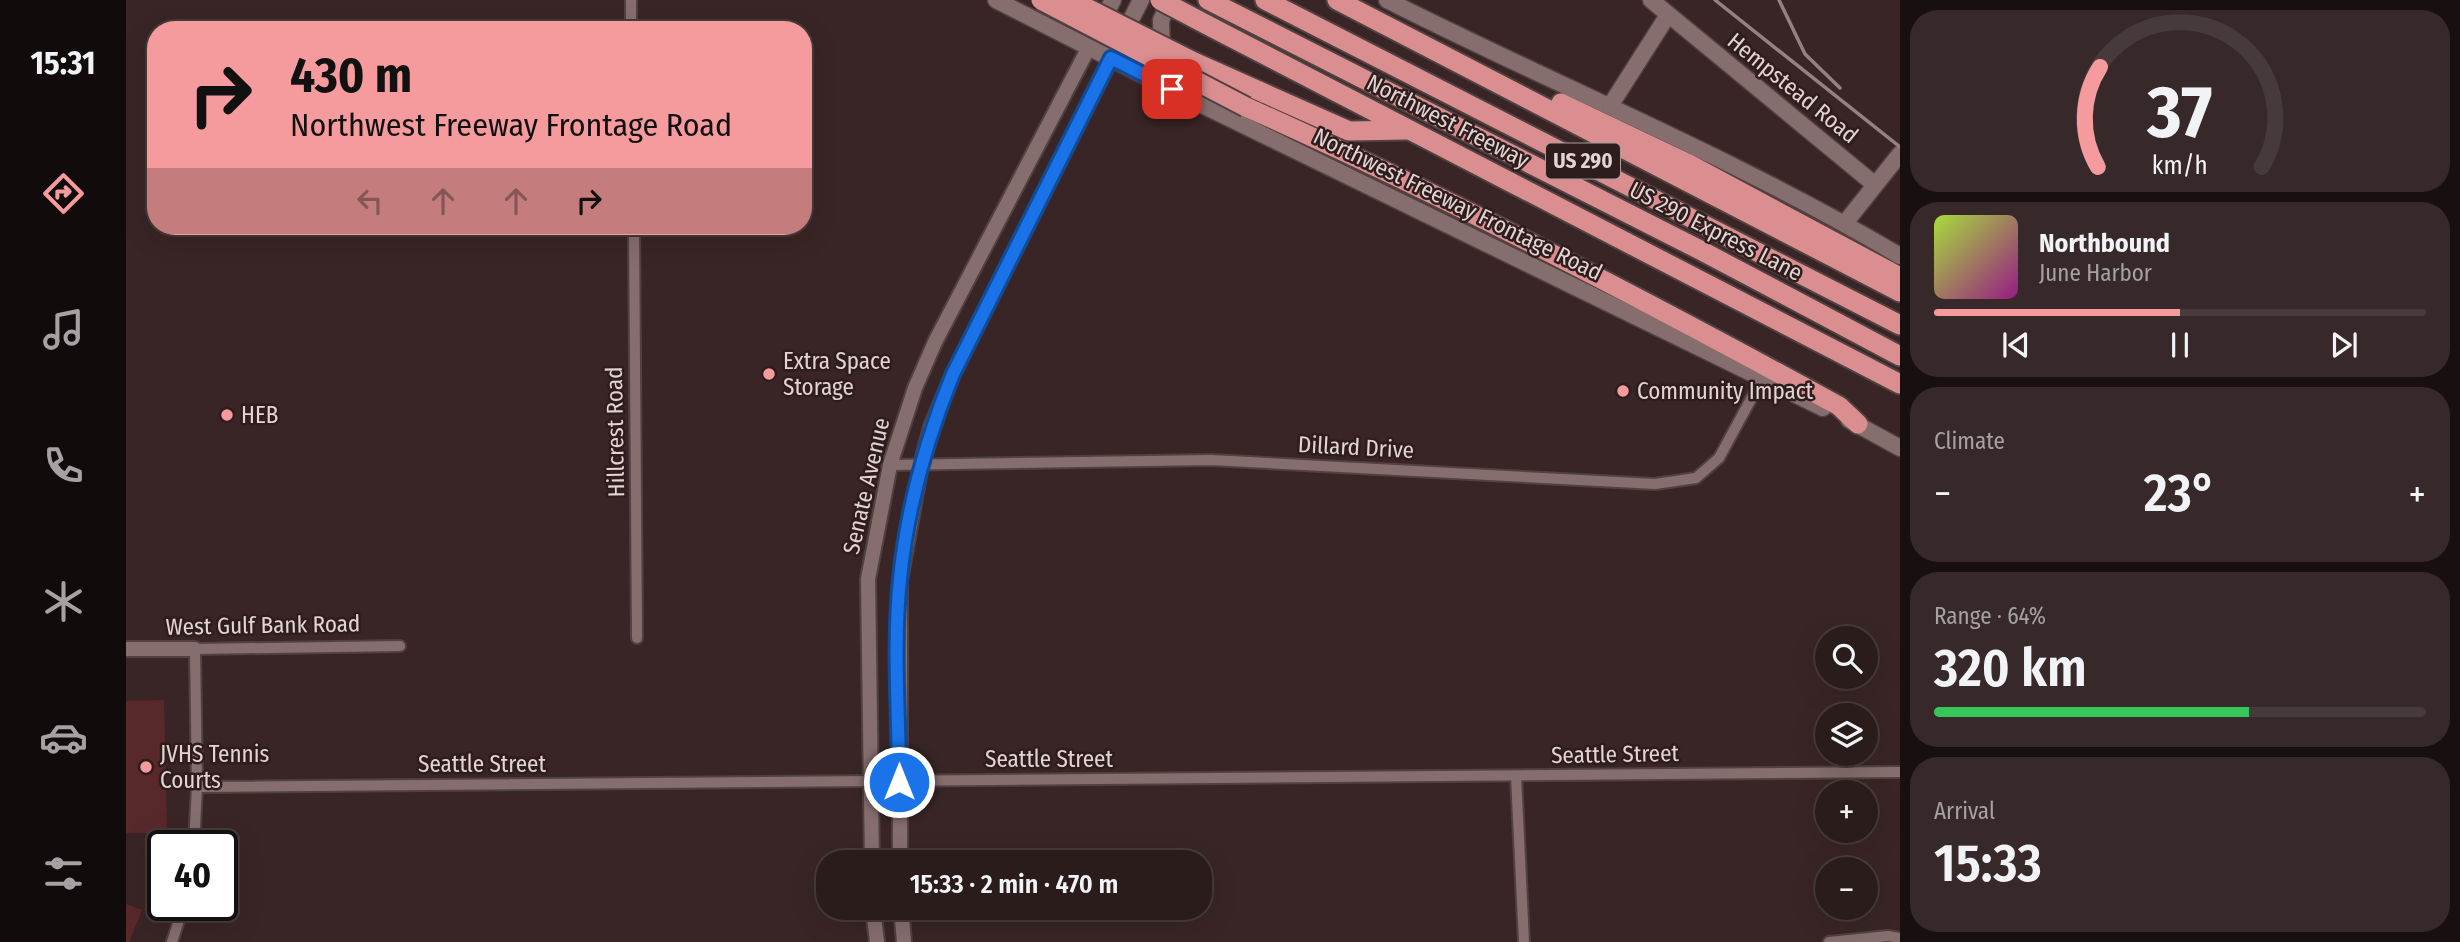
<!DOCTYPE html>
<meta charset="utf-8">
<style>
body{margin:0;font-family:"Fira Sans Condensed",sans-serif;background:#372929;color:#f1f3f6;height:100vh;display:flex;flex-direction:column;font-size:26px;white-space:nowrap}
*{box-sizing:border-box;margin:0}
p{font-size:23px;color:#a6a1a3}
.icon{flex:none;width:38px;height:38px;fill:none;stroke:currentColor;stroke-width:2;stroke-linecap:round;stroke-linejoin:round}
.map{position:relative;flex:1;overflow:hidden}
.panel{display:flex;flex-direction:column;gap:10px;padding:10px;background:#180f0f;width:560px}
.panel>*{flex:none}
.guide{position:absolute;left:21px;top:21px;width:665px;height:214px;border-radius:28px;box-shadow:0 7px 28px #0002,0 0 0 2px #473a3b;background:#f59b9d;color:#111;overflow:hidden}
.buttons{position:absolute;left:1689px;top:626px;display:grid;gap:14px}
.buttons a{display:grid;place-items:center;width:63px;height:63px;border-radius:50%;background:#2b1c1c;box-shadow:0 7px 28px #0002,0 0 0 2px #473a3b;font-size:35px}
.speed{position:absolute;left:21px;top:830px;display:flex;gap:14px;font-size:35px;font-weight:700;text-align:center}
.speed>*{display:grid;place-content:center;width:91px;height:91px;border-radius:50%;background:#2b1c1c;box-shadow:0 7px 28px #0002,0 0 0 2px #473a3b;line-height:1}
.speed .limit{border:4px solid #111;border-radius:10px;background:#fff;color:#111}
.pin{position:absolute;display:grid;place-items:center;width:60px;height:60px;color:#fff;margin:-30px;border-radius:14px;box-shadow:0 4px 10px #0006}
.me{position:absolute;width:77px;margin:-38px;rotate:0deg;stroke-linejoin:round;filter:drop-shadow(0 0 5px #0008)}
.turn{display:flex;align-items:center;gap:24px;height:147px;padding:0 28px;font-size:32px}
.turn .icon{width:91px;height:91px;stroke-width:2.5}
.turn b{display:block;font-size:49px;line-height:60px}
.lanes{display:flex;align-items:center;height:66px;padding:0 28px;background:#0003;justify-content:center;gap:35px;direction:ltr}
.lanes .off{opacity:.35}
.big{font-size:52px;font-weight:600;line-height:1.1}
.panel .card{flex:1;display:flex;flex-direction:column;justify-content:center;gap:10px;min-width:0;padding:0 24px;border-radius:28px;background:#372929}
.panel .dial{align-items:center;gap:0}
.dial svg{height:182px;overflow:visible;fill:none;stroke:#473a3b;stroke-width:7;stroke-linecap:round;text-anchor:middle}
.dial text{fill:#f1f3f6;stroke:none}
.song{display:flex;align-items:center;gap:21px}
.cover{width:84px;height:84px;border-radius:10px;background:linear-gradient(135deg,hsl(80 70% 55%),hsl(310 70% 35%))}
.played{height:7px;border-radius:4px;background:linear-gradient(90deg,#f59b9d 50%,#473a3b 50%)}
.keys{display:flex;justify-content:space-around;direction:ltr}
.heat{display:flex;justify-content:space-between;align-items:center;font-size:38px;direction:ltr}
.charge{height:10px;border-radius:5px;background:linear-gradient(90deg,#34c759 64%,#473a3b 0)}
.trip{position:absolute;left:690px;top:850px;width:396px;height:70px;border-radius:28px;background:#2b1c1c;box-shadow:0 7px 28px #0002,0 0 0 2px #473a3b;font-weight:600;line-height:70px;text-align:center}
main{display:flex;flex:1;min-height:0}
.dock{display:flex;flex-direction:column;width:126px;justify-content:space-around;align-items:center;background:#110b0b;color:#a6a1a3}
.dock .icon{width:49px;height:49px}
.dock .current{color:#f59b9d}
.dock b{font-size:32px;color:#f1f3f6}
.map>svg:first-child{display:block}
.green{fill:#59282a}
.lines{fill:none;stroke-linecap:round;stroke-linejoin:round}
.minor-casing{stroke:#524141;stroke-width:14}
.tertiary-casing{stroke:#524141;stroke-width:18}
.secondary-casing{stroke:#524141;stroke-width:19}
.motorway-casing{stroke:#524141;stroke-width:23}
.minor{stroke:#866e6e;stroke-width:10}
.tertiary{stroke:#866e6e;stroke-width:14}
.secondary{stroke:#866e6e;stroke-width:16}
.motorway{stroke:#da8e8f;stroke-width:19}
.rail{stroke:#938282;stroke-width:3.5}
.motorway-bridge-casing{stroke:#524141;stroke-width:23;stroke-linecap:butt}
.motorway-bridge{stroke:#da8e8f;stroke-width:19}
.route-casing{stroke:#114b97;stroke-width:18}
.route{stroke:#1a73e8;stroke-width:12}
.poi-dot{fill:#f59b9d;stroke:#2f1c1c;stroke-width:2.5}
.labels{text-anchor:middle;stroke-width:5;stroke-linejoin:round;paint-order:stroke}
.shield{fill:#2f1c1c;stroke:#ac9d9d;stroke-width:2}
.shield-label{font-size:21px;font-weight:bold;fill:#e2d4d4}
.street-label{font-size:23px;fill:#e2d4d4;stroke:#2f1c1c}
.poi-label{font-size:23px;fill:#e2d4d4;stroke:#2f1c1c;text-anchor:start}
</style>
<main>
<nav class="dock">
<b>15:31</b>
<svg class="icon current" aria-label="directions" viewBox="0 0 24 24"><path d="M12 3l9 9-9 9-9-9zM9 14v-3h6M13 9l2 2-2 2"/></svg>
<svg class="icon" aria-label="music" viewBox="0 0 24 24"><path d="M9 18V5l10-2v13"/><circle cx="6" cy="18" r="3"/><circle cx="16" cy="16" r="3"/></svg>
<svg class="icon" aria-label="phone" viewBox="0 0 24 24"><path d="M5 4h4l2 5-3 2q2 4 5 5l2-3 5 2v4C11 20 4 13 5 4z"/></svg>
<svg class="icon" aria-label="climate" viewBox="0 0 24 24"><path d="M12 3v18M4 7l16 10M4 17L20 7"/></svg>
<svg class="icon" aria-label="car" viewBox="0 0 24 24"><path d="M5 17H2v-5l4-1 3-4h7l3 4 3 1v5h-3M9 17h6M6 11h13"/><circle cx="7" cy="17" r="2"/><circle cx="17" cy="17" r="2"/></svg>
<svg class="icon" aria-label="filters" viewBox="0 0 24 24"><path d="M4 7h16M4 17h16"/><circle cx="9" cy="7" r="2"/><circle cx="15" cy="17" r="2"/></svg>
</nav>
<div class="map">
<svg width="1774" height="942" viewBox="0 0 1774 942">
<rect width="100%" height="100%" fill="#392525"/>
<g class="green">
<path d="M38,700L41,833H0V701Z"/>
<path d="M0,904L16,910L3,942H0Z"/>
</g>
<g class="lines">
<g class="minor-casing">
<g id="minor">
<path d="M505,0V30"/>
<path d="M508,226L511,638"/>
<path d="M764,465L1085,460L1529,484L1570,478L1593,458L1637,377"/>
<path d="M1390,776L1398,942"/>
<path d="M71,787L1774,772"/>
<path d="M68,845L71,787L69,649L274,646"/>
<path d="M46,942L58,905"/>
<path d="M1703,942L1762,936L1774,938"/>
</g>
</g>
<g class="tertiary-casing">
<g id="tertiary">
<path d="M0,649H69"/>
<path d="M746,863L742,579L764,465L789,388L809,342L963,47"/>
<path d="M774,863V581L795,465L805,427L827,374L985,58"/>
<path d="M747,908L751,942"/>
<path d="M775,908L778,942"/>
</g>
</g>
<g class="secondary-casing">
<g id="secondary">
<path d="M870,0L1068,101L1697,408"/>
<path d="M1261,0C1431,86 1609,158 1774,256"/>
<path d="M1525,0L1748,184"/>
<path d="M973,26L987,0"/>
<path d="M996,37L1015,0"/>
<path d="M1036,54L1035,20L1045,0"/>
<path d="M1484,106L1542,15"/>
<path d="M1719,223L1774,154"/>
<path d="M1723,420L1774,448"/>
</g>
</g>
<g class="motorway-casing">
<g id="motorway">
<path d="M1082,0L1576,251L1774,356"/>
<path d="M1139,0L1774,325"/>
<path d="M1211,0L1774,292"/>
<path d="M1087,28L1774,384"/>
<path d="M1068,62L1223,131L1280,130"/>
<path d="M1435,103L1561,163L1774,277"/>
<path d="M1120,107C1322,197 1519,300 1713,406L1732,424"/>
</g>
</g>
<use href="#minor" class="minor"/>
<use href="#tertiary" class="tertiary"/>
<use href="#secondary" class="secondary"/>
<use href="#motorway" class="motorway"/>
<g class="rail">
<path d="M1589,0L1774,147"/>
<path d="M1653,0L1679,54L1714,88"/>
</g>
<g class="motorway-bridge-casing">
<g id="motorway-bridge">
<path d="M915,0L1120,107"/>
<path d="M945,0L1068,62"/>
<path d="M1034,0L1087,28"/>
</g>
</g>
<use href="#motorway-bridge" class="motorway-bridge"/>
</g>
<g class="lines">
<g class="route-casing">
<path id="route" d="M773,782C773,715 767,645 774,579C781,508 800,440 827,374L985,58L1046,89"/>
</g>
<use href="#route" class="route"/>
</g>
<g class="poi-dot">
<circle cx="643" cy="374" r="7"/>
<circle cx="1497" cy="391" r="7"/>
<circle cx="101" cy="415" r="7"/>
<circle cx="20" cy="767" r="7"/>
</g>
<g class="labels">
<rect class="shield" x="1420" y="143.5" width="74" height="35" rx="5"/>
<g class="shield-label">
<text x="1457" y="168">US 290</text>
</g>
<g class="street-label">
<text transform="translate(1667 88) rotate(39)" y="8">Hempstead Road</text>
<text transform="translate(1322 121) rotate(27)" y="8">Northwest Freeway</text>
<text transform="translate(1332 204) rotate(26)" y="8">Northwest Freeway Frontage Road</text>
<text transform="translate(1590 231) rotate(27)" y="8">US 290 Express Lane</text>
<text transform="translate(489 432) rotate(-91)" y="8">Hillcrest Road</text>
<text transform="translate(1230 447) rotate(3)" y="8">Dillard Drive</text>
<text transform="translate(740 486) rotate(-77)" y="8">Senate Avenue</text>
<text transform="translate(137 625) rotate(-1)" y="8">West Gulf Bank Road</text>
<text transform="translate(1489 754) rotate(-1)" y="8">Seattle Street</text>
<text x="923" y="767">Seattle Street</text>
<text x="356" y="772">Seattle Street</text>
</g>
<g class="poi-label">
<text x="657" y="369">Extra Space<tspan x="657" dy="26">Storage</tspan></text>
<text x="1511" y="399">Community Impact</text>
<text x="115" y="423">HEB</text>
<text x="34" y="762">JVHS Tennis<tspan x="34" dy="26">Courts</tspan></text>
</g>
</g>
</svg>
<div class="buttons">
<a><svg class="icon" aria-label="search" viewBox="0 0 24 24"><circle cx="10" cy="10" r="6"/><path d="M15 15l6 6"/></svg></a>
<a><svg class="icon" aria-label="layers" viewBox="0 0 24 24"><path d="M12 4l9 5-9 5-9-5zM3 14l9 5 9-5"/></svg></a>
<a>+</a>
<a>−</a>
</div>
<div class="speed"><div class="limit">40</div></div>
<div class="pin" style="left:1046px;top:89px;background:#d93025"><svg class="icon" aria-label="arrive" viewBox="0 0 24 24"><path d="M6 21V4h12l-3 4 3 4H6"/></svg></div>
<svg class="me" style="left:773px;top:782px" viewBox="-20 -20 40 40"><circle r="17" fill="#1a73e8" stroke="#fff" stroke-width="3"/><path d="M0-11L8 9 0 5-8 9z" fill="#fff"/></svg>
<div class="trip">15:33 · 2 min · 470 m</div>
<div class="guide">
<div class="turn"><svg class="icon" aria-label="right" viewBox="0 0 24 24"><path d="M7 20v-9h11M14 6l5 5-5 5"/></svg><div><b>430 m</b>Northwest Freeway Frontage Road</div></div>
<div class="lanes"><svg class="icon off" aria-label="left" viewBox="0 0 24 24"><path d="M17 20v-9H6M10 6l-5 5 5 5"/></svg><svg class="icon off" aria-label="ahead" viewBox="0 0 24 24"><path d="M12 20V5M6 11l6-6 6 6"/></svg><svg class="icon off" aria-label="ahead" viewBox="0 0 24 24"><path d="M12 20V5M6 11l6-6 6 6"/></svg><svg class="icon" aria-label="right" viewBox="0 0 24 24"><path d="M7 20v-9h11M14 6l5 5-5 5"/></svg></div>
</div>
</div>
<section class="panel">
<div class="card dial"><svg viewBox="0 0 100 80">
<path d="M14 69A42 42 0 1 1 86 69"/>
<path d="M14 69A42 42 0 0 1 15 25" stroke="#f59b9d"/>
<text x="50" y="56" font-size="32" font-weight="700">37</text>
<text x="50" y="72" font-size="11">km/h</text>
</svg></div>
<div class="card">
<div class="song"><i class="cover"></i><div><b>Northbound</b><p>June Harbor</p></div></div>
<div class="played"></div>
<div class="keys"><svg class="icon" aria-label="previous" viewBox="0 0 24 24"><path d="M18 5L8 12l10 7zM5 5v14"/></svg><svg class="icon" aria-label="pause" viewBox="0 0 24 24"><path d="M8 5v14M16 5v14"/></svg><svg class="icon" aria-label="next" viewBox="0 0 24 24"><path d="M6 5l10 7-10 7zM19 5v14"/></svg></div>
</div>
<div class="card"><p>Climate</p>
<div class="heat"><a>−</a><b class="big">23°</b><a>+</a></div>
</div>
<div class="card"><p>Range · 64%</p><b class="big">320 km</b><div class="charge"></div></div>
<div class="card"><p>Arrival</p><b class="big">15:33</b></div>
</section>
</main>
